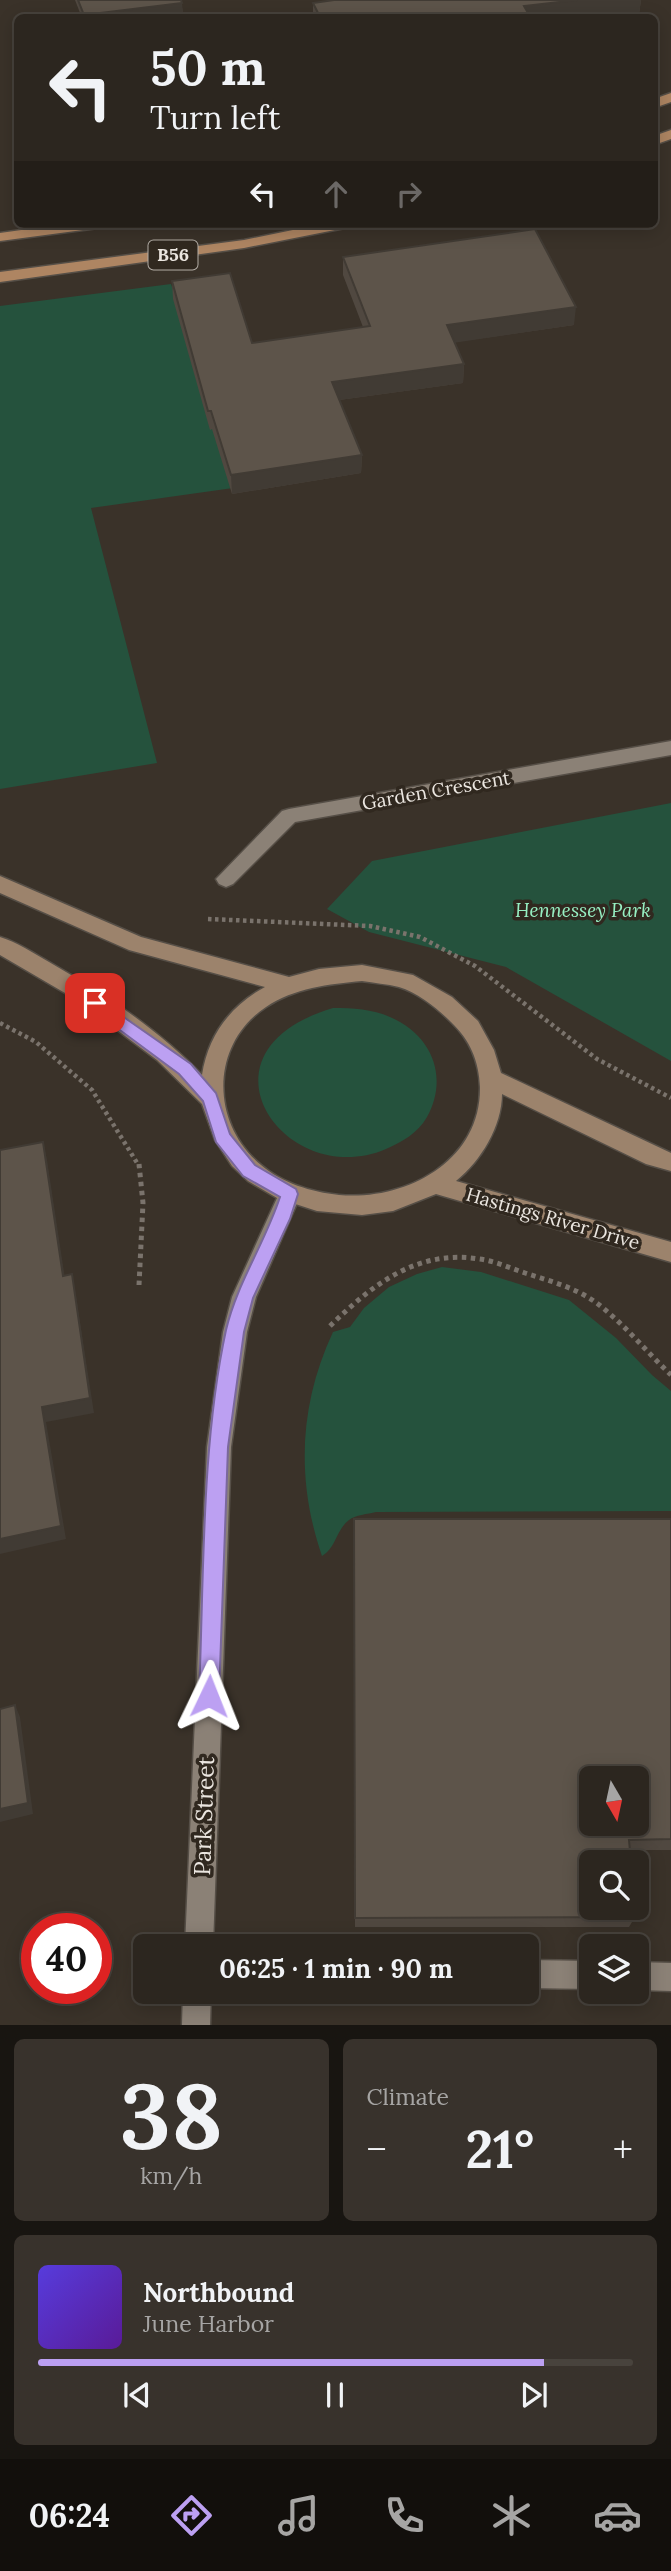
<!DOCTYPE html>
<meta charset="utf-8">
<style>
body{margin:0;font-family:Lora,serif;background:#38322c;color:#f1f3f6;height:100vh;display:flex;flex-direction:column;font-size:26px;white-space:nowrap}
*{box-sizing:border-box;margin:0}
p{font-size:23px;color:#a6a5a4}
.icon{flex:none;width:38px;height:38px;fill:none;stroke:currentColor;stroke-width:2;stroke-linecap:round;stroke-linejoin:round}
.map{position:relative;height:2025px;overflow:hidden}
.panel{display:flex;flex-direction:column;gap:14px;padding:14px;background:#181511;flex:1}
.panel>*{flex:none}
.hud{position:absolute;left:14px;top:14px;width:644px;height:214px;border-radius:10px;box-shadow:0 4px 18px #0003,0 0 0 2px #48433d;background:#2c261f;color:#f1f3f6;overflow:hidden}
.needle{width:46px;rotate:171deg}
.fabs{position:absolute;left:579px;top:1766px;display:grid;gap:14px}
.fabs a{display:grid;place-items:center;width:70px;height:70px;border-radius:10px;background:#2c261f;box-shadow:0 4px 18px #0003,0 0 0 2px #48433d;font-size:35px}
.speed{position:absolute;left:21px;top:1913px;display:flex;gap:14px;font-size:35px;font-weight:700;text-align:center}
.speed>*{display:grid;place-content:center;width:91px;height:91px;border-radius:50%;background:#2c261f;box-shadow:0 4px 18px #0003,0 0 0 2px #48433d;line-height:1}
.speed .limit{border:10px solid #d22;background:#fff;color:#111}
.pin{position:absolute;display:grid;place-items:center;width:60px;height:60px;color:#fff;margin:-30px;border-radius:14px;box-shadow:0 4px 10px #0006}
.me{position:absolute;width:77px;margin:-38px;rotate:2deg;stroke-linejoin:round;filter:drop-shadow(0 0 5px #0008)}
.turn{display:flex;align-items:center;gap:24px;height:147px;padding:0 21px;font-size:32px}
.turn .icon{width:91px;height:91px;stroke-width:2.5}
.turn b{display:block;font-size:49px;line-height:60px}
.lanes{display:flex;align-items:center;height:66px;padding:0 21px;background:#0003;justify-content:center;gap:35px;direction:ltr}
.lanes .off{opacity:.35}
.big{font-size:52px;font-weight:700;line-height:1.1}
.panel .tile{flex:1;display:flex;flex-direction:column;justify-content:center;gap:10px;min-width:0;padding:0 24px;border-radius:10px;background:#38322c}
.panel .dial{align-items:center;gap:0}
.dial b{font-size:91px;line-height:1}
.song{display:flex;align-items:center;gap:21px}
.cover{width:84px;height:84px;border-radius:10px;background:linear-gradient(135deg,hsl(250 70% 55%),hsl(270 70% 35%))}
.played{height:7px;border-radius:4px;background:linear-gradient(90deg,#bca0f2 85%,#48433d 85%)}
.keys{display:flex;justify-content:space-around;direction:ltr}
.heat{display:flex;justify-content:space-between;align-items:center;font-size:38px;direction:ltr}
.panel .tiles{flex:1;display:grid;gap:14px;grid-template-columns:1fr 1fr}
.tile:last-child{grid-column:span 2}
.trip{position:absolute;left:133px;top:1934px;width:406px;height:70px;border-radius:10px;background:#2c261f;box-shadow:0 4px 18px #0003,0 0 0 2px #48433d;font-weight:700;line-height:70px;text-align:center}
.tabs{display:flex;height:112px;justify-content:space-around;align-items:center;background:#120f0c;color:#a6a5a4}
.tabs .icon{width:49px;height:49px}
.tabs .on{color:#bca0f2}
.tabs b{font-size:32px;color:#f1f3f6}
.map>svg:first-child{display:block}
.green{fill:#25523d}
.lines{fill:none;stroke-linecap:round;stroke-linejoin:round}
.service-casing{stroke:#564f47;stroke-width:3}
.minor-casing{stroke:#564f47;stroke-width:3}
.tertiary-casing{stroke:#564f47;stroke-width:3}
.secondary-casing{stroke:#564f47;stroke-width:3}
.primary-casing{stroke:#564f47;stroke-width:3}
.path-far1{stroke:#7a736c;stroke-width:4.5;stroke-dasharray:3.5 3.5;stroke-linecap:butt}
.path{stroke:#7a736c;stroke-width:5;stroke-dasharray:4.5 4.5;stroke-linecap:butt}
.service{fill:#8b8176;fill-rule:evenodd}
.minor{fill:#8b8176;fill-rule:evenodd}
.tertiary{fill:#8b8176;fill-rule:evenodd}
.secondary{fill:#9c836c;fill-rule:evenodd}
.primary{fill:#ae8562;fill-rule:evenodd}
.wall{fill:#504840}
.shaded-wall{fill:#413b34}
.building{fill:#5d544a;stroke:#413b34;stroke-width:2;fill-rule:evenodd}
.route{fill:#bca0f2;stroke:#7a689d;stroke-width:2}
.labels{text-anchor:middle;stroke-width:7;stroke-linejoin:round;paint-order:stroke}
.shield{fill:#30281f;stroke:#b3ada6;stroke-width:2}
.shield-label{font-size:18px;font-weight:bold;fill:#ebe6e0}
.street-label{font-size:19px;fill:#ebe6e0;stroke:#30281f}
.park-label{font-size:19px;font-style:italic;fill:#97f0c3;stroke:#30281f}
.near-street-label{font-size:23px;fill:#ebe6e0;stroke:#30281f}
</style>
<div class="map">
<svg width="671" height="2025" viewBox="0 0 671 2025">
<rect width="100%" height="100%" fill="#3a3229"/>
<g class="green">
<path d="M171,284L233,488L91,508L157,763L0,789V306Z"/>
<path d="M671,803V1061L506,967L369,932L327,909L372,861Z"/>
<path d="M333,1008C353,1008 372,1009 390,1017C432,1035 449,1077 427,1117C418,1133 402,1142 386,1149C286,1192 185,1052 333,1008Z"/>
<path d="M442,1267L481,1272L569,1300L616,1338L652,1375L671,1391V1511L376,1512C368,1514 355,1515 349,1520C336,1530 336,1548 322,1556C296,1480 299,1405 333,1332L350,1327L364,1308L389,1287L417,1274Z"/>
</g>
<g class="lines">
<g class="service-casing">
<g id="service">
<path d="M527,1960L592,1961V1989L527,1988Z"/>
<path d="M637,1962L671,1963V1991L637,1990Z"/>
</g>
</g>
<g class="minor-casing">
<path id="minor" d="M671,741V755L295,822L233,884L226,887L219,884L216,879L282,811L289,809Z"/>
</g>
<g class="tertiary-casing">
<g id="tertiary">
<path d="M290,1184L298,1187L301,1194L256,1297L247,1332L231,1447L213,1946H185L207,1447L223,1332L232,1297L282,1187Z"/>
<path d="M183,1992H211L210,2025H182Z"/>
</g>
</g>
<g class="secondary-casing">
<path id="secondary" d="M0,876L141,937L289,977L319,969L362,965L413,975L452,997L478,1021L494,1050L501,1073L671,1153V1171L646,1164L502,1094C502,1126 481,1161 456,1181L671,1242V1262L436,1194L393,1211L362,1215L317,1211L277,1198L248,1181L232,1166L215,1140L202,1104L157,1060L77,1000L0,955V937C17,942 33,953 49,962C103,993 158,1029 202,1075C208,1036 230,1006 265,987L129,950L0,893ZM362,981C374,983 387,984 399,987C418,993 437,1008 451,1022C470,1040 479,1061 480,1087C481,1162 405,1201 339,1195C311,1192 282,1183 261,1165C210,1123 210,1044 266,1007C294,988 329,984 362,981Z"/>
</g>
<g class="primary-casing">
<g id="primary">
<path d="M671,93V102L654,108V99Z"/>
<path d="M671,130V139L654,145V136Z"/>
<path d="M64,224H105L98,228L0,241V233Z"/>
<path d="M322,224H352L345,228L244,248L0,282V272L244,240Z"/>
</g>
</g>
<g class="path-far1">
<path d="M208,919L370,926L420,937L475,966L597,1059L671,1098"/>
<path d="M0,1023L36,1042L92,1090L139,1166"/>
</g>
<g class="path">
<path d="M139,1285L143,1203L139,1164"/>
<path d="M330,1326C372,1285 417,1249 479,1259C495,1261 510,1268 525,1273C550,1281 577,1288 598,1304C625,1325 647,1352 671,1375"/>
</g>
<use href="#service" class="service"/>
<use href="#minor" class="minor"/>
<use href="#tertiary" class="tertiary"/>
<use href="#secondary" class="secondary"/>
<use href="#primary" class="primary"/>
</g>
<g class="wall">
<path d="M75,0H181L183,14L159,18H82Z"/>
<path d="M334,0H641L639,14L608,18H300L313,16V3Z"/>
<path d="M343,257L574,325L455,342L464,364L463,383L339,400L362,455L361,473L232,494L212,429L210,430L173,299L172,281L252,343L363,327L343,275Z"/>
<path d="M354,1519H671V1850H630L635,1917L629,1927H355Z"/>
</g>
<g class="shaded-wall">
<path d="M577,0H641L639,14L608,18H523L524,6Z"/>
<path d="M182,3L183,14L159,18H84V15Z"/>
<path d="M576,307L574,325L446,344L447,325Z"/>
<path d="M464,364L463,383L332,401V382Z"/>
<path d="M362,455L361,473L232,494L231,475Z"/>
<path d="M43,1142L47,1160L67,1292L63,1276Z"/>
<path d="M72,1274L75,1290L94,1413L46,1422L66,1539L0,1554V1539L42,1407Z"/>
<path d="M15,1705L20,1717L33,1814L0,1822V1809Z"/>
</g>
<g class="building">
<path d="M78,0H181L182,3L84,15Z"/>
<path d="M334,0H577L524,6L531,18H300L319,15L313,3Z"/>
<path d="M535,229L576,307L447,325L464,364L332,382L362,455L231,475L211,411H208L172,281L230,273L252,343L370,326L343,257Z"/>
<path d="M43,1142L63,1276L72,1274L90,1398L42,1407L61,1526L0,1539V1150Z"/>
<path d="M354,1519H671V1839L629,1840L631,1862H592V1908H634L635,1917L355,1918ZM592,1778H637V1824H592Z"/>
<path d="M15,1705L28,1803L0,1809V1709Z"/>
</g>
<path class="route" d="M95,997L191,1064L216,1093L230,1134L255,1165L296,1189L298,1194L290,1219L253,1298L244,1332L228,1447L219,1696L216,1704L209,1706L202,1704L199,1696C204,1579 201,1445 226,1330C237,1283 265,1243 280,1197L243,1176L216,1142L203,1101L179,1074L90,1008L87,1003L90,999Z"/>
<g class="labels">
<rect class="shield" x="148.5" y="240.5" width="49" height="29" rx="5"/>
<g class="shield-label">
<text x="173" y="261">B56</text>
</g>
<g class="street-label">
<text transform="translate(436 790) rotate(-10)" y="7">Garden Crescent</text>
<text transform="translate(553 1218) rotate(16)" y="7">Hastings River Drive</text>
</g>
<g class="park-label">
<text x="583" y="917">Hennessey Park</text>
</g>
<g class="near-street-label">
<text transform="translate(204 1816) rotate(-88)" y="8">Park Street</text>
</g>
</g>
</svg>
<div class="fabs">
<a><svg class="needle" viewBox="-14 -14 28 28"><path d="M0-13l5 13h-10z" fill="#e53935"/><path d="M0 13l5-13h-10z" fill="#a6a5a4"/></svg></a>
<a><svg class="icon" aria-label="search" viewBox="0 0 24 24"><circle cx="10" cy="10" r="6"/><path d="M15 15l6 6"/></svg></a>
<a><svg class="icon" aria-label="layers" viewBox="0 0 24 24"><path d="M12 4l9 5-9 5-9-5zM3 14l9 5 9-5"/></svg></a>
</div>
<div class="speed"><div class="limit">40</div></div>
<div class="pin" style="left:95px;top:1003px;background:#d93025"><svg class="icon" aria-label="arrive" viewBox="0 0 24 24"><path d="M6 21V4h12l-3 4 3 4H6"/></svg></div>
<svg class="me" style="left:209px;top:1696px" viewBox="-20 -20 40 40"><path d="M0-17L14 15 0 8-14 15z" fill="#bca0f2" stroke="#fff" stroke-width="4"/></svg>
<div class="trip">06:25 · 1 min · 90 m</div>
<div class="hud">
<div class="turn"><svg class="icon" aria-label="left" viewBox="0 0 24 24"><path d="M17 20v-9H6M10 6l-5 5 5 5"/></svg><div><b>50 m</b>Turn left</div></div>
<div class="lanes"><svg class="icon" aria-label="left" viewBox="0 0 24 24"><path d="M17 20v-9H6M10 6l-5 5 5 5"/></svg><svg class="icon off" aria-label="ahead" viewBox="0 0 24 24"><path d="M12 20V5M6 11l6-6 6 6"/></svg><svg class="icon off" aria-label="right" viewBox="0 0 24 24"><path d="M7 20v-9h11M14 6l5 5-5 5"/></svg></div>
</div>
</div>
<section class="panel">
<div class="tiles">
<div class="tile dial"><b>38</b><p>km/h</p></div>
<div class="tile"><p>Climate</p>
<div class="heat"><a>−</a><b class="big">21°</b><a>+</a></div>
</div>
<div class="tile">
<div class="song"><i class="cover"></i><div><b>Northbound</b><p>June Harbor</p></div></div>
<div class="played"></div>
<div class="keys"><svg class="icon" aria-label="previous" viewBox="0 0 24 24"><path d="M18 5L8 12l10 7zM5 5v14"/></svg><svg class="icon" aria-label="pause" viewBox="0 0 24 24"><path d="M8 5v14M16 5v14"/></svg><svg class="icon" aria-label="next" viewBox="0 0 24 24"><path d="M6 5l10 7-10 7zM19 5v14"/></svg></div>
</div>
</div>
</section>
<nav class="tabs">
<b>06:24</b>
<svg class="icon on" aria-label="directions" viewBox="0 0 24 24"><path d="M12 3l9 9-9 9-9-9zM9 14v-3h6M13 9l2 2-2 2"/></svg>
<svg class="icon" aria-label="music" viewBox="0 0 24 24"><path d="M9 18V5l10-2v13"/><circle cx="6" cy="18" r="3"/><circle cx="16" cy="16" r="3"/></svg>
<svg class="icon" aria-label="phone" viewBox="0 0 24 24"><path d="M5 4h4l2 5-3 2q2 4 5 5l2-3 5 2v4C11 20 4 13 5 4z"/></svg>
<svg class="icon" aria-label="climate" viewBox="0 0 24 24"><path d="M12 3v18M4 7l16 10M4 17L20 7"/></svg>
<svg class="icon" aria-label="car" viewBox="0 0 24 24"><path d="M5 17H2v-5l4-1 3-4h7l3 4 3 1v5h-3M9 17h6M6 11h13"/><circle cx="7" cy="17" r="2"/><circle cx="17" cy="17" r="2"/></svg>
</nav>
